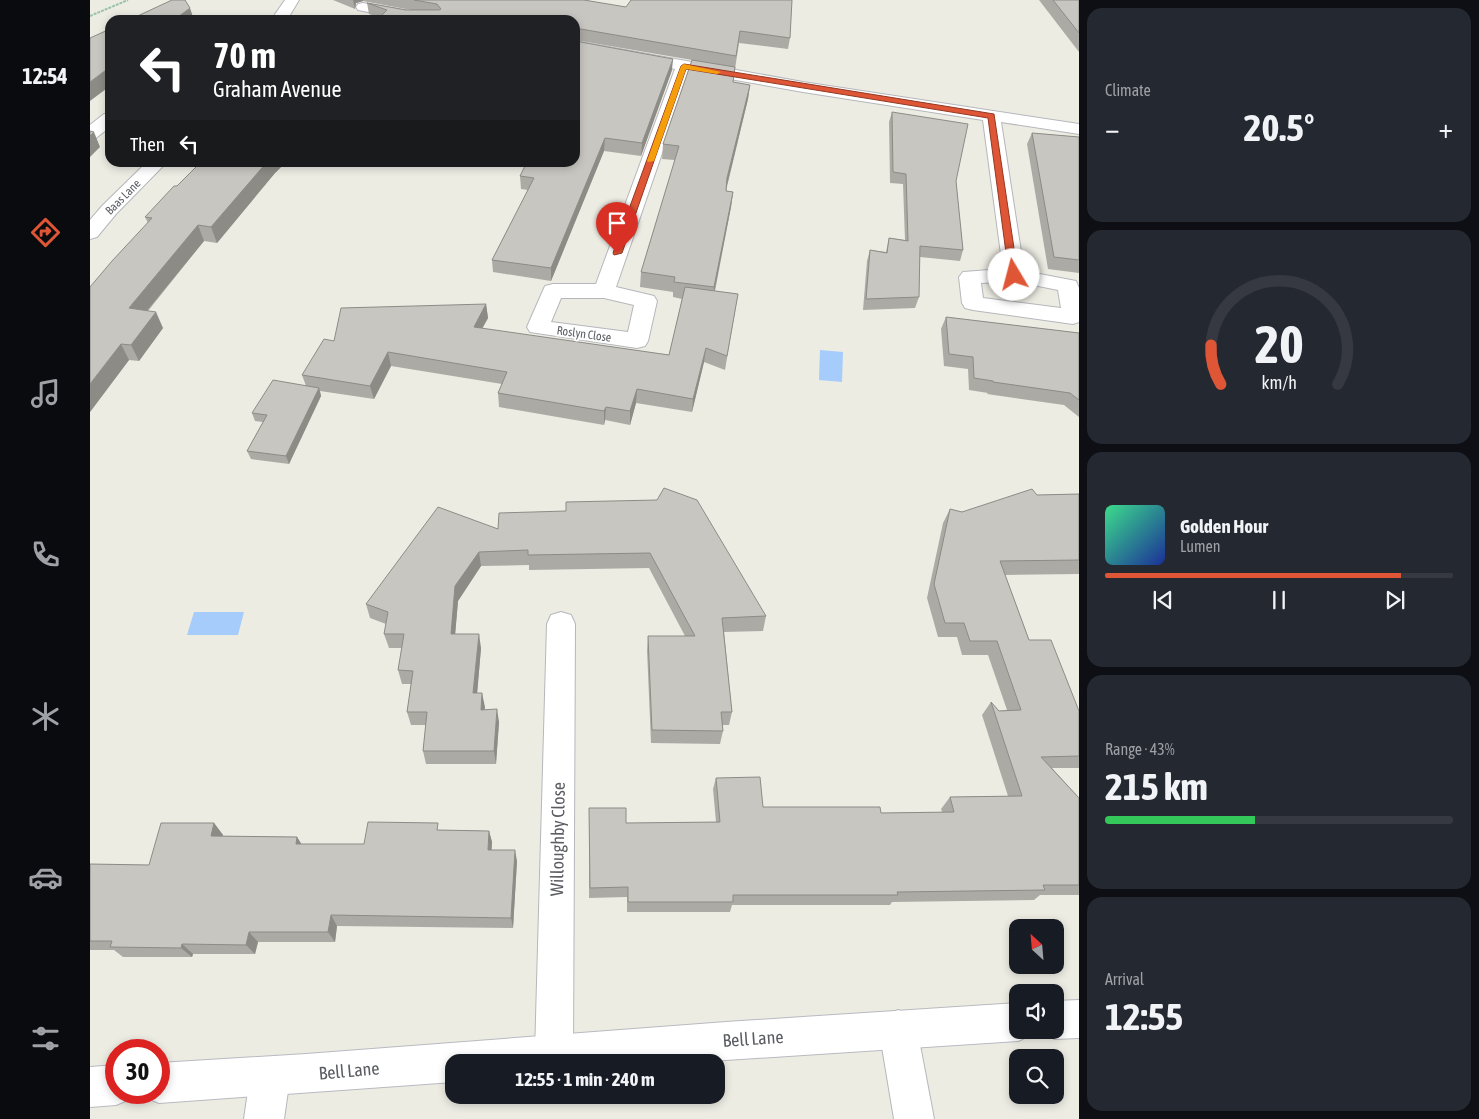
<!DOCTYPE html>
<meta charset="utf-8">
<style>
body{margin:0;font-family:"Asap Condensed",sans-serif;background:#242831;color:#f1f3f6;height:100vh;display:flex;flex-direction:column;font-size:19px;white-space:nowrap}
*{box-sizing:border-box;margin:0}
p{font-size:16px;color:#9ea1a6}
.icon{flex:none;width:28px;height:28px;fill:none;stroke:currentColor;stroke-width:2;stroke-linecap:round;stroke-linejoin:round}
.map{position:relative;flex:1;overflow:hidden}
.drawer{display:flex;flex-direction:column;gap:8px;padding:8px;background:#0d0f14;width:400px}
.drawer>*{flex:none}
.banner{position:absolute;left:15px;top:15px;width:475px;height:152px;border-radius:15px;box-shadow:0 2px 8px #0003;background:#202124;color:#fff;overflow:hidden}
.needle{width:32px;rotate:334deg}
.tools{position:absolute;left:919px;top:919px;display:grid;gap:10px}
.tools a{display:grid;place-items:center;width:55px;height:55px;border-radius:10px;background:#171b24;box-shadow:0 2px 8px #0003;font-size:25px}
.speed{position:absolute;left:15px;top:1039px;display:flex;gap:10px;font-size:25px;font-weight:700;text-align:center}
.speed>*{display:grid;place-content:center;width:65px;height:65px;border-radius:50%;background:#171b24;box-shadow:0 2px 8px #0003;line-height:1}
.speed .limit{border:8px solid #d22;background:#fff;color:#111}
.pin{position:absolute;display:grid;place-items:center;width:42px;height:42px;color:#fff;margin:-51px -21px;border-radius:50% 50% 50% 0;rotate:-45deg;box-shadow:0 0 5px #0007}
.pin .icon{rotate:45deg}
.me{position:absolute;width:55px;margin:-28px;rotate:352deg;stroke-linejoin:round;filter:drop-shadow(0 0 4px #0008)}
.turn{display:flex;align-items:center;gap:18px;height:105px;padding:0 25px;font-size:22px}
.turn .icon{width:65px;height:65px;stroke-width:2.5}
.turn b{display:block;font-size:35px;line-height:42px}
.then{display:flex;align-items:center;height:48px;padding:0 25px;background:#0003;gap:10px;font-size:19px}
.big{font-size:38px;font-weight:700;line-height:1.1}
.drawer .widget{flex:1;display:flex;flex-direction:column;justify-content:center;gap:8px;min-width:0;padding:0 18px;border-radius:15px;background:#242831}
.drawer .dial{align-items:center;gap:0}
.dial svg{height:130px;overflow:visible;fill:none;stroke:#363941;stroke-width:7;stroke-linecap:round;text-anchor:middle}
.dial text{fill:#f1f3f6;stroke:none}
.song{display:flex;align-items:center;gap:15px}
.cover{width:60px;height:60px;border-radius:8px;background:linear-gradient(135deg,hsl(150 70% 55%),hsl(230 70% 35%))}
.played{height:5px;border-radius:2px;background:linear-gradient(90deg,#df5636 85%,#363941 85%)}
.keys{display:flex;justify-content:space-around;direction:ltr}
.heat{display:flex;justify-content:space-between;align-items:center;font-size:28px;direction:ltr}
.charge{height:8px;border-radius:4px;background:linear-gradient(90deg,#34c759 43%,#363941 0)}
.trip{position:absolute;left:355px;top:1054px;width:280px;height:50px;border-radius:15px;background:#171b24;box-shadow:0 2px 8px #0003;font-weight:700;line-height:50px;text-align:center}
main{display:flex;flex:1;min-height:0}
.dock{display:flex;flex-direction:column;width:90px;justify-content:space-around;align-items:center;background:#090b0e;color:#9ea1a6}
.dock .icon{width:35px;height:35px}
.dock .on{color:#df5636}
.dock b{font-size:22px;color:#f1f3f6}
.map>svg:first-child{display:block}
.water{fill:#a5ccfa}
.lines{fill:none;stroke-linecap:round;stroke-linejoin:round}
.street-casing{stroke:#b5b7bc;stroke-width:2}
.secondary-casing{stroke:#b8bac0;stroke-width:2}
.path{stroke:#9ac3aa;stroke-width:2;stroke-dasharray:3 1;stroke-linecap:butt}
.street{fill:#fff;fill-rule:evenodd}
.secondary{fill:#fff;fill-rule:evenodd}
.wall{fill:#acaaa5}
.shaded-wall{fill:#8c8b86}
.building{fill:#c8c6c0;stroke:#8c8b86}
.route{fill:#df5636;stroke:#913823}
.slow{fill:#f59e0b}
.labels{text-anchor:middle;stroke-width:4;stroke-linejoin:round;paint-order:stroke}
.far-street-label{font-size:12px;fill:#5b5d63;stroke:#fff}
.near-street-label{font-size:18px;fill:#5b5d63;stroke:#fff}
</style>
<main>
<nav class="dock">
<b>12:54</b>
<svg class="icon on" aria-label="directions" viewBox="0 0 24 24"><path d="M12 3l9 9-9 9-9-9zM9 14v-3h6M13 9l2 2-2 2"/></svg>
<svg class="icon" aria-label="music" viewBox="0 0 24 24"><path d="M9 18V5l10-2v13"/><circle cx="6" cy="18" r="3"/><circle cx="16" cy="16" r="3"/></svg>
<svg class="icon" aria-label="phone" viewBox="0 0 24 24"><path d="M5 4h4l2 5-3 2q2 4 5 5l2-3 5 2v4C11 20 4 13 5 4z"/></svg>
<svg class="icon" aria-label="climate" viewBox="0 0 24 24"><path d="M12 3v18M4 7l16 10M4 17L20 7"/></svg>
<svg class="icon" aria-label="car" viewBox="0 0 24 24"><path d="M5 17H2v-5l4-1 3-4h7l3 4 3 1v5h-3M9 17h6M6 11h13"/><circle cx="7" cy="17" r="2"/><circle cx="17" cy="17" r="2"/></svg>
<svg class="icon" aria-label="filters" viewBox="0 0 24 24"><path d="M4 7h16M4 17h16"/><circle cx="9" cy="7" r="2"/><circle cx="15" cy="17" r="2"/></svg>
</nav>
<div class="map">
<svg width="989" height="1119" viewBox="0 0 989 1119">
<rect width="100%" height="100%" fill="#edece3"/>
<g class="water">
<path d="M730,350L753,352L752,382L729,380Z"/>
<path d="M104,612H154L148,635H97Z"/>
</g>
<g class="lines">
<g class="street-casing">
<g id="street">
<path d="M195,0H209L197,20H181Z"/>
<path d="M273,3L342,15L347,17L350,20H318L268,10L266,7L268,4Z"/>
<path d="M485,41L713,82L989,124V134L911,122L934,271L986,281L989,288V322L983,324L883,310L875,308L872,303L869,277L873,272L913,269L893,120L713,92L600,72L526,287L564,296L567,301L558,341L555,346L547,348L440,332L437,327L455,286L463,284H506L585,69L485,51ZM924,281L968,290L971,308L893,298L891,283ZM471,298H514L544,305L538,332L461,322Z"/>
<path d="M20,113V127L6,138L0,139V125L14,114Z"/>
<path d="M57,162H77L26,214L7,237L0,239V220L12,206Z"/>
<path d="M471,612L481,615L485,624L483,1054L480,1062H448L445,1054L457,624L461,615Z"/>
<path d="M808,1010L821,1016L827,1029L844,1119H804L789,1029L795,1016Z"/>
<path d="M180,1057L194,1063L200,1077L194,1119H154L160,1077L166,1063Z"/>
</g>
</g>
<g class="secondary-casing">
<g id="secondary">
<path d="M989,1000V1038L965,1039L952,1033L950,1030H965V1001Z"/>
<path d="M928,1003V1030H944L941,1035L928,1041L605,1062H364V1082L69,1103L55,1097L53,1092H69V1063L216,1054L636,1022Z"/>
<path d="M26,1065V1092H43L40,1099L26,1105L0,1107V1067Z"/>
</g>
</g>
<path class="path" d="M0,16L38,0"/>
<use href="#street" class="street"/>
<use href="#secondary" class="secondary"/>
</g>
<g class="wall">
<path d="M243,0H494L700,38L698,49L649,43L643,82L660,85L658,99L636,191L643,192L641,207L625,291L648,294L635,370L614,362L602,412L546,403L540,425L515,420L514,425L409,407L408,393L412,384L301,366L284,399L230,391L231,396L199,464L161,459L157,451L173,422L165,421L162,413L216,386L212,375L244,341L396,304L398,318L392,329L579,355L592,299L583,297V292L550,287L551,272L585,160L572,159L573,144L602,60L485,40V20L289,18L279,14L277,3L316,10H321L273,1L266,3L265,9Z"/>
<path d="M949,0H989V52Z"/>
<path d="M582,70L551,156L514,151L461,281L403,272L402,260L438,190L431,189L430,176Z"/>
<path d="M802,112L866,181L873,250L870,261L830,257L829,297L825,308L773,310L777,261L780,250L796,252L799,238L815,240L813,184L800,183L799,122Z"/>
<path d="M942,133L989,137V273L958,269L937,144Z"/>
<path d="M111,162H196L185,173L127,243L114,241L58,311L73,328L49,361L39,360L0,412L58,223L55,217Z"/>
<path d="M856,317L989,333V417L974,405L897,394L898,393L879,390L878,369L854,366L851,329Z"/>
<path d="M989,494V574L915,575L939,640L989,711V768H962L989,798V895H950L944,900L802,902L800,905H642L640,912H537V897L499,898V808L536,823L626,822L623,789L626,778L673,807L791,813L852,812L851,809L860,797L918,796L892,715L901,702L909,711L917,710L898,655H872L867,637H848L837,598L853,523L860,509L872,512L947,495Z"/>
<path d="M476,502L676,616L673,631L634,632L642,712L639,725H633V731L630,744L561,743L557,650L558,636H595L559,568L439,570V565L391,566L368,601L365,634L391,648L387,693H392L394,709L409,722L406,764H336L333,751L336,725H321L317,712L321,684H312L308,670L312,648H299L294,634L296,624L280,618L276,604L408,529L476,511Z"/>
<path d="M124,823L133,835V836L207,837L211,844H274L350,830L399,831L402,842L401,850L427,861L423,928L247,926L245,942H168L165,954H103L102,957H33L24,950H0V864L59,865Z"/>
</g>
<g class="shaded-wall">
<path d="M263,0H273V1L266,3L265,9Z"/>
<path d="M100,8L104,20H84Z"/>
<path d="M583,59L582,70L551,156L552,143Z"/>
<path d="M20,67V86L0,101V82Z"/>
<path d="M660,85L658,99L635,193L637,178Z"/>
<path d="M4,132L10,147L0,157V136Z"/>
<path d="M515,138L514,151L461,281V268Z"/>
<path d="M177,162H196L185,173L127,243L121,227Z"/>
<path d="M643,192L641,207L622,303L624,287Z"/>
<path d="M108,225L114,241L46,324L39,308Z"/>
<path d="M396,304L398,318L385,341L384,327Z"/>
<path d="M66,312L73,328L49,361L41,345Z"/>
<path d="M31,344L39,360L0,412V384Z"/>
<path d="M616,348L614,362L602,412L603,399Z"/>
<path d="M298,352L301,366L284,399L280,386Z"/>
<path d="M229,388L231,396L199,464L196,456Z"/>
<path d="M547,389L546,403L540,425V411Z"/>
<path d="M516,407L515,420L514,425V411Z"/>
<path d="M389,552L391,566L368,601L364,648L361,634L365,586Z"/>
<path d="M389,634L391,648L386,707L383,693Z"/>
<path d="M392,693L395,707L393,723L391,710Z"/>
<path d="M407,709L409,722L406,764L404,751Z"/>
<path d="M124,823L133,835L130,848L121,836Z"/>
<path d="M399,831L402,842L401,861L398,850Z"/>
<path d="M207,837L214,848L206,844Z"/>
<path d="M425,850L427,861L423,928L421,918Z"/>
<path d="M241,915L247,926L245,942L238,932Z"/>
<path d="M159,932L168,942L165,954L156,945Z"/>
<path d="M92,944L103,954L102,957L91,948Z"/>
</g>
<g class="building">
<path d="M82,0H95L100,8L84,20H39Z"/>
<path d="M324,0H494L536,7L541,0H702L700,38L650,31L646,56L485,28V20H287L297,10L277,3L316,10H349L351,9L347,4Z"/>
<path d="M963,0H989V33Z"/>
<path d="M20,29V67L0,82V38Z"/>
<path d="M485,41L583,59L552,143L515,138L461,268L402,260L444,178L430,176L437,162H485Z"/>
<path d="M602,60L645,67L643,82L660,85L637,178L636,191L643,192L624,287L584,282L585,277L551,272L589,146L573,144Z"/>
<path d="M802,112L878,124L866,181L873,250L830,246L829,297L776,299L780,250L797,253L799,238L818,241L816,174L803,172Z"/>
<path d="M0,131L4,132L0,136Z"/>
<path d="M942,133L989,137V260L964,257Z"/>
<path d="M111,162H177L121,227L108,225L39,308L66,312L41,345L31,344L0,384V287L22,261L62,218L55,217L84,186H87Z"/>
<path d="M595,287L648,294L637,356L616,348L603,399L547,389L540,411L516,407L514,411L408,393L417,372L298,352L280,386L212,375L234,339L244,341L251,308L396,304L384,327L579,355Z"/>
<path d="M856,317L989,333V400L980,393L903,382V381L884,378L883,357L859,354Z"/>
<path d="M183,380L229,388L196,456L157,451L177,415L162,413Z"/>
<path d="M574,488L607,500L676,616L632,618L642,712H631L633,731L562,730L558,636H605L560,553L438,555V550L389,552L365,586L361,634H389L383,693H392L391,710L407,709L404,751H333L337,712H317L323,671L308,670L314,634H294L298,612L276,604L348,507L408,529L409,513L476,511V502L567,500Z"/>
<path d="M942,489L947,495L989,494V560L910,561L939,640H961L989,711V756L951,757L989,798V885H953L955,890L807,892L808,895H643V902H538V887L500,888L499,808H536V823L630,822L626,778L670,777L673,807H790L791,813L864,812L860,797L932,796L901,702L909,711L931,710L907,641H880L874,623H855L844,584L860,509L872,512Z"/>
<path d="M278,822L348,823L347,830L399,831L398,850H425L421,918L241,915L238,932H159L156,945L92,944L91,948L20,947L22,941H0V864L59,865L71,823H124L121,836L207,837L206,844H274Z"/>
</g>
<path class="route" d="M594,64L904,114L928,275L924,277L919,275L898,118L596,69L532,253L524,255L523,253L591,66Z"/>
<path class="slow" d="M594,64L631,72L627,74L596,69L564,161L558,162L557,161L591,66Z"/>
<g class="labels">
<g class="far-street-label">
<text transform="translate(33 197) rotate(-45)" y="4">Baas Lane</text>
<text transform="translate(494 334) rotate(8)" y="4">Roslyn Close</text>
</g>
<g class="near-street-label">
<text transform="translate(468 839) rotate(-89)" y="6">Willoughby Close</text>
<text transform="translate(663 1039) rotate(-4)" y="6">Bell Lane</text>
<text transform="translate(259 1071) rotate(-5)" y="6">Bell Lane</text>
</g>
</g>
</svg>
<div class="tools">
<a><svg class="needle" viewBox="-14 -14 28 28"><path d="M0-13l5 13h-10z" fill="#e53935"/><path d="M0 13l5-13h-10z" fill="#9ea1a6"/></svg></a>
<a><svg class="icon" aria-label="sound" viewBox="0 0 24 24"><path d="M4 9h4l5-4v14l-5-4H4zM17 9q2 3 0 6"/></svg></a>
<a><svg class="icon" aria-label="search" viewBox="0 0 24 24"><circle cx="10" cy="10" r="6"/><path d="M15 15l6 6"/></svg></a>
</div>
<div class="speed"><div class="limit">30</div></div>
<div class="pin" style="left:527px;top:253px;background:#d93025"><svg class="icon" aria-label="arrive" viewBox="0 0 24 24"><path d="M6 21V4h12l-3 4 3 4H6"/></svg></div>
<svg class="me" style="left:924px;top:275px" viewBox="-20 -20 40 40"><circle r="19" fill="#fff"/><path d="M0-13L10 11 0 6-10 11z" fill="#df5636"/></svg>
<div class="trip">12:55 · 1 min · 240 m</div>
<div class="banner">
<div class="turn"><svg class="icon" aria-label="left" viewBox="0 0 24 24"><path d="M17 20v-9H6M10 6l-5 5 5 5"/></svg><div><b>70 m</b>Graham Avenue</div></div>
<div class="then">Then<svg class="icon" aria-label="left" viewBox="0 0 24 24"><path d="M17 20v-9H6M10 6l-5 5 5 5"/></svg></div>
</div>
</div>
<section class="drawer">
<div class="widget"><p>Climate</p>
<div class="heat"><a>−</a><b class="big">20.5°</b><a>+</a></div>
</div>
<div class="widget dial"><svg viewBox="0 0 100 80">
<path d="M14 69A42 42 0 1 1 86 69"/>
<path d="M14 69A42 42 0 0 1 8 45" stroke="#df5636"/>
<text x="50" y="56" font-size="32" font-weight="700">20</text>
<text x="50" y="72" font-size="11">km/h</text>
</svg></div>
<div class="widget">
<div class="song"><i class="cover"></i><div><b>Golden Hour</b><p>Lumen</p></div></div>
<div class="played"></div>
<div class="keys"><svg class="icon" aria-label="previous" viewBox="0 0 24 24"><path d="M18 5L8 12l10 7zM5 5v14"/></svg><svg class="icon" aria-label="pause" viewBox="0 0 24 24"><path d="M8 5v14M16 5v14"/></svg><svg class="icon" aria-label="next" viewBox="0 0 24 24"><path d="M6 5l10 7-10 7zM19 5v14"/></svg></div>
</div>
<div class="widget"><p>Range · 43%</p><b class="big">215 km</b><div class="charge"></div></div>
<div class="widget"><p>Arrival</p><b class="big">12:55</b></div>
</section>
</main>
